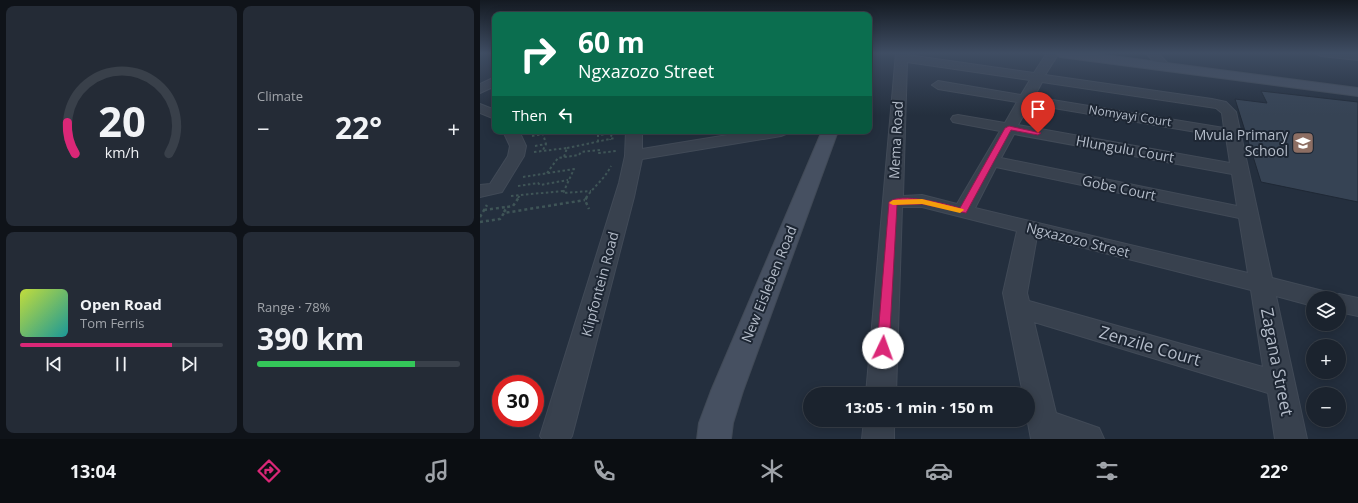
<!DOCTYPE html>
<meta charset="utf-8">
<style>
body{margin:0;font-family:"Open Sans",sans-serif;background:#242b36;color:#f1f3f6;height:100vh;display:flex;flex-direction:column;font-size:15px;white-space:nowrap}
*{box-sizing:border-box;margin:0}
p{font-size:13px;color:#a0a4aa}
.icon{flex:none;width:22px;height:22px;fill:none;stroke:currentColor;stroke-width:2;stroke-linecap:round;stroke-linejoin:round}
.map{position:relative;flex:1;overflow:hidden}
.details{display:flex;flex-direction:column;gap:6px;padding:6px;background:#0f1319;width:480px}
.details>*{flex:none}
.banner{position:absolute;left:12px;top:12px;width:380px;height:122px;border-radius:8px;box-shadow:0 2px 10px #0003,0 0 0 1px #39404a;background:#0b6e4f;color:#fff;overflow:hidden}
.fabs{position:absolute;left:826px;top:291px;display:grid;gap:8px}
.fabs a{display:grid;place-items:center;width:40px;height:40px;border-radius:50%;background:#1b232e;box-shadow:0 2px 10px #0003,0 0 0 1px #39404a;font-size:20px}
.speed{position:absolute;left:12px;top:375px;display:flex;gap:8px;font-size:20px;font-weight:700;text-align:center}
.speed>*{display:grid;place-content:center;width:52px;height:52px;border-radius:50%;background:#1b232e;box-shadow:0 2px 10px #0003,0 0 0 1px #39404a;line-height:1}
.speed .limit{border:6px solid #d22;background:#fff;color:#111}
.pin{position:absolute;display:grid;place-items:center;width:34px;height:34px;color:#fff;margin:-41px -17px;border-radius:50% 50% 50% 0;rotate:-45deg;box-shadow:0 0 4px #0007}
.pin .icon{rotate:45deg}
.me{position:absolute;width:44px;margin:-22px;rotate:3deg;stroke-linejoin:round;filter:drop-shadow(0 0 3px #0008)}
.turn{display:flex;align-items:center;gap:14px;height:84px;padding:0 20px;font-size:18px}
.turn .icon{width:52px;height:52px;stroke-width:2.5}
.turn b{display:block;font-size:28px;line-height:34px}
.then{display:flex;align-items:center;height:38px;padding:0 20px;background:#0003;gap:8px;font-size:15px}
.big{font-size:30px;font-weight:700;line-height:1.1}
.details .tile{flex:1;display:flex;flex-direction:column;justify-content:center;gap:6px;min-width:0;padding:0 14px;border-radius:8px;background:#242b36}
.details .dial{align-items:center;gap:0}
.dial svg{height:104px;overflow:visible;fill:none;stroke:#39404a;stroke-width:7;stroke-linecap:round;text-anchor:middle}
.dial text{fill:#f1f3f6;stroke:none}
.song{display:flex;align-items:center;gap:12px}
.cover{width:48px;height:48px;border-radius:6px;background:linear-gradient(135deg,hsl(70 70% 55%),hsl(180 70% 35%))}
.played{height:4px;border-radius:2px;background:linear-gradient(90deg,#db2777 75%,#39404a 75%)}
.keys{display:flex;justify-content:space-around;direction:ltr}
.heat{display:flex;justify-content:space-between;align-items:center;font-size:22px;direction:ltr}
.charge{height:6px;border-radius:3px;background:linear-gradient(90deg,#34c759 78%,#39404a 0)}
.details .tiles{flex:1;display:grid;gap:6px;grid-template-columns:repeat(2,1fr)}
.trip{position:absolute;left:323px;top:387px;width:232px;height:40px;border-radius:20px;background:#1b232e;box-shadow:0 2px 10px #0003,0 0 0 1px #39404a;font-weight:700;line-height:40px;text-align:center}
.dock{display:flex;height:64px;justify-content:space-around;align-items:center;background:#0b0e12;color:#a0a4aa}
.dock .icon{width:28px;height:28px}
.dock .current{color:#db2777}
.dock b{font-size:18px;color:#f1f3f6}
main{display:flex;flex:1;min-height:0}
.map>svg:first-child{display:block}
.building{fill:#364354;stroke:#1f2835}
.lines{fill:none;stroke-linecap:round;stroke-linejoin:round}
.street-casing{stroke:#414a57;stroke-width:2}
.secondary-casing{stroke:#414a57;stroke-width:2}
.path-far1{stroke:#3f5557;stroke-width:2;stroke-dasharray:2.5 2.5;stroke-linecap:butt}
.path{stroke:#3f5557;stroke-width:2.5;stroke-dasharray:3 3;stroke-linecap:butt}
.street{fill:#38414e;fill-rule:evenodd}
.secondary{fill:#465061;fill-rule:evenodd}
.route{fill:#db2777;stroke:#8e194d}
.slow{fill:#f59e0b}
.labels{text-anchor:middle;stroke-width:4;stroke-linejoin:round;paint-order:stroke}
.far-street-label{font-size:12px;fill:#b4bcc9;stroke:#1d2633}
.poi-label{font-size:14px;fill:#b4bcc9;stroke:#1d2633;text-anchor:end}
.street-label{font-size:14px;fill:#b4bcc9;stroke:#1d2633}
.near-street-label{font-size:17px;fill:#b4bcc9;stroke:#1d2633}
</style>
<main>
<section class="details">
<div class="tiles">
<div class="tile dial"><svg viewBox="0 0 100 80">
<path d="M14 69A42 42 0 1 1 86 69"/>
<path d="M14 69A42 42 0 0 1 8 45" stroke="#db2777"/>
<text x="50" y="56" font-size="32" font-weight="700">20</text>
<text x="50" y="72" font-size="11">km/h</text>
</svg></div>
<div class="tile"><p>Climate</p>
<div class="heat"><a>−</a><b class="big">22°</b><a>+</a></div>
</div>
<div class="tile">
<div class="song"><i class="cover"></i><div><b>Open Road</b><p>Tom Ferris</p></div></div>
<div class="played"></div>
<div class="keys"><svg class="icon" aria-label="previous" viewBox="0 0 24 24"><path d="M18 5L8 12l10 7zM5 5v14"/></svg><svg class="icon" aria-label="pause" viewBox="0 0 24 24"><path d="M8 5v14M16 5v14"/></svg><svg class="icon" aria-label="next" viewBox="0 0 24 24"><path d="M6 5l10 7-10 7zM19 5v14"/></svg></div>
</div>
<div class="tile"><p>Range · 78%</p><b class="big">390 km</b><div class="charge"></div></div>
</div>
</section>
<div class="map">
<svg width="878" height="439" viewBox="0 0 878 439">
<rect width="100%" height="100%" fill="#242f3e"/>
<path class="building" d="M781,91L878,102V202L781,182L755,99L787,103Z"/>
<g class="lines">
<g class="street-casing">
<g id="street">
<path d="M416,53H428V55L554,73L567,53H579L565,75L732,99L746,102L756,112L792,278L847,292L850,298L859,294L878,298V316L859,312V298H833V306L796,296L827,439H795L788,393L554,322L576,413L619,428L624,439H551L548,423V394H543L523,293L537,231L442,207H422L416,394H386ZM427,62L550,80L541,95L458,81L452,85L458,89L537,102L525,123L478,115L473,116L471,119L473,122L478,123L520,131L477,204L442,195L423,196ZM562,82L736,108L742,113L744,128L554,97ZM550,104L746,137L750,163L538,125ZM534,134L752,174L757,206L521,158ZM516,167L759,218L768,273L495,208ZM557,236L771,290L783,367L549,301L547,293Z"/>
<path d="M666,53H678L691,67L689,70H681Z"/>
<path d="M835,53L878,54V60L841,56Z"/>
<path d="M15,77V86L0,93V84Z"/>
<path d="M0,104L15,110V119L0,113Z"/>
<path d="M23,131H39L46,146L44,156L22,192L0,197V185L10,184L28,156L30,146Z"/>
<path d="M146,131H162V149L272,131H309L306,134L301,136L162,159L154,197L92,436L90,439H62L60,436L139,183L145,156Z"/>
<path d="M384,420H414V439H382Z"/>
</g>
</g>
<g class="secondary-casing">
<g id="secondary">
<path d="M574,53H610L878,88V96L580,57Z"/>
<path d="M342,131H358L263,391L253,423L251,439H217L219,423L231,391Z"/>
</g>
</g>
<g class="path-far1">
<path d="M129,131L127,134L132,133L130,140"/>
<path d="M52,136L63,134L66,144"/>
<path d="M118,142V135L127,134"/>
<path d="M55,146L66,144L63,150"/>
<path d="M87,148L135,138"/>
<path d="M54,152L87,148L84,157"/>
<path d="M67,173L78,158L99,155L101,152L120,150L119,153L136,151"/>
<path d="M43,177L94,169L83,193L111,191"/>
<path d="M38,186L58,183L60,185L88,180"/>
<path d="M31,196L83,191"/>
<path d="M38,198L41,194"/>
<path d="M106,198C114,186 124,180 131,166"/>
</g>
<g class="path">
<path d="M107,197L105,200L109,209"/>
<path d="M4,210L26,207"/>
<path d="M24,212L27,207L33,206L39,197"/>
<path d="M0,217L7,205"/>
<path d="M0,222L20,219L24,213L105,200"/>
</g>
<use href="#street" class="street"/>
<use href="#secondary" class="secondary"/>
</g>
<linearGradient id="sky" x2="0" y2="1"><stop stop-color="#141a22"/><stop offset="0.46" stop-color="#3f4d63"/><stop offset="1" stop-color="#3f4d63" stop-opacity="0"/></linearGradient>
<rect width="878" height="115" fill="url(#sky)"/>
<path class="route" d="M529,126L561,133L558,135L531,130L486,213L442,204L417,205L409,348L408,351L403,353L399,351L397,348L409,202C420,192 466,204 480,208L525,128Z"/>
<path class="slow" d="M442,199L483,209L484,210L480,213L442,204L413,205L409,203L413,200Z"/>
<defs>
<g id="school-square" transform="scale(1.15)"><rect x="-9" y="-9" width="18" height="18" rx="4" fill="#8d6e63" stroke="#1d2633"/><path d="M0-5L7-2L0 1L-7-2ZM-4 1L0 2.5L4 1V4Q0 6-4 4Z" fill="#fff"/></g>
</defs>
<g fill-rule="evenodd">
<use href="#school-square" x="823" y="143"/>
</g>
<g class="labels">
<g class="far-street-label">
<text transform="translate(650 116) rotate(9)" y="4">Nomyayi Court</text>
</g>
<g class="poi-label">
<text x="808" y="140">Mvula Primary<tspan x="808" dy="16">School</tspan></text>
</g>
<g class="street-label">
<text transform="translate(416 140) rotate(-87)" y="5">Mema Road</text>
<text transform="translate(645 149) rotate(10)" y="5">Hlungulu Court</text>
<text transform="translate(639 188) rotate(12)" y="5">Gobe Court</text>
<text transform="translate(598 240) rotate(14)" y="5">Ngxazozo Street</text>
<text transform="translate(120 284) rotate(-75)" y="5">Klipfontein Road</text>
<text transform="translate(289 284) rotate(-68)" y="5">New Eisleben Road</text>
</g>
<g class="near-street-label">
<text transform="translate(670 346) rotate(16)" y="6">Zenzile Court</text>
<text transform="translate(797 362) rotate(79)" y="6">Zagana Street</text>
</g>
</g>
</svg>
<div class="fabs">
<a><svg class="icon" aria-label="layers" viewBox="0 0 24 24"><path d="M12 4l9 5-9 5-9-5zM3 14l9 5 9-5"/></svg></a>
<a>+</a>
<a>−</a>
</div>
<div class="speed"><div class="limit">30</div></div>
<div class="pin" style="left:558px;top:133px;background:#d93025"><svg class="icon" aria-label="arrive" viewBox="0 0 24 24"><path d="M6 21V4h12l-3 4 3 4H6"/></svg></div>
<svg class="me" style="left:403px;top:348px" viewBox="-20 -20 40 40"><circle r="19" fill="#fff"/><path d="M0-13L10 11 0 6-10 11z" fill="#db2777"/></svg>
<div class="trip">13:05 · 1 min · 150 m</div>
<div class="banner">
<div class="turn"><svg class="icon" aria-label="right" viewBox="0 0 24 24"><path d="M7 20v-9h11M14 6l5 5-5 5"/></svg><div><b>60 m</b>Ngxazozo Street</div></div>
<div class="then">Then<svg class="icon" aria-label="left" viewBox="0 0 24 24"><path d="M17 20v-9H6M10 6l-5 5 5 5"/></svg></div>
</div>
</div>
</main>
<nav class="dock">
<b>13:04</b>
<svg class="icon current" aria-label="directions" viewBox="0 0 24 24"><path d="M12 3l9 9-9 9-9-9zM9 14v-3h6M13 9l2 2-2 2"/></svg>
<svg class="icon" aria-label="music" viewBox="0 0 24 24"><path d="M9 18V5l10-2v13"/><circle cx="6" cy="18" r="3"/><circle cx="16" cy="16" r="3"/></svg>
<svg class="icon" aria-label="phone" viewBox="0 0 24 24"><path d="M5 4h4l2 5-3 2q2 4 5 5l2-3 5 2v4C11 20 4 13 5 4z"/></svg>
<svg class="icon" aria-label="climate" viewBox="0 0 24 24"><path d="M12 3v18M4 7l16 10M4 17L20 7"/></svg>
<svg class="icon" aria-label="car" viewBox="0 0 24 24"><path d="M5 17H2v-5l4-1 3-4h7l3 4 3 1v5h-3M9 17h6M6 11h13"/><circle cx="7" cy="17" r="2"/><circle cx="17" cy="17" r="2"/></svg>
<svg class="icon" aria-label="filters" viewBox="0 0 24 24"><path d="M4 7h16M4 17h16"/><circle cx="9" cy="7" r="2"/><circle cx="15" cy="17" r="2"/></svg>
<b>22°</b>
</nav>
